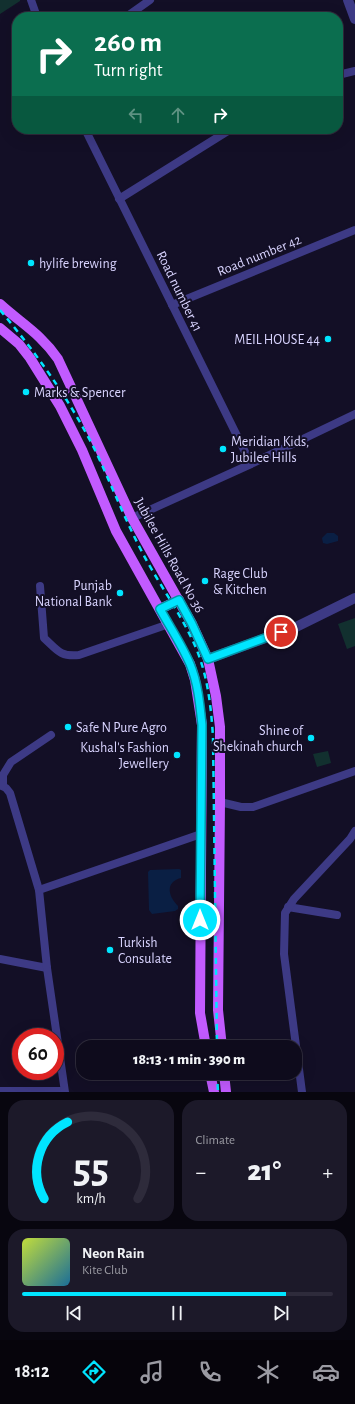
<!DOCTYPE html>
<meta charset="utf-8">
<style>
body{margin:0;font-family:"Alegreya Sans",sans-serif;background:#1c1929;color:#f1f3f6;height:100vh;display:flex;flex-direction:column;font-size:15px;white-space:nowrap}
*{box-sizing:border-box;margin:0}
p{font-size:13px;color:#9b9ba3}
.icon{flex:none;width:22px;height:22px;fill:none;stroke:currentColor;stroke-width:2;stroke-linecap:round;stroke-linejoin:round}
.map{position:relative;height:1092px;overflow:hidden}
.panel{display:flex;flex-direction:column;gap:8px;padding:8px;background:#08060f;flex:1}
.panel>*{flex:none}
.guide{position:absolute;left:12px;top:12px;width:331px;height:122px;border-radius:16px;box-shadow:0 4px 16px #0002,0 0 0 1px #2e2b3b;background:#0b6e4f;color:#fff;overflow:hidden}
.speed{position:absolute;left:12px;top:1028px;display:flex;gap:8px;font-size:20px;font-weight:700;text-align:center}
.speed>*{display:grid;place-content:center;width:52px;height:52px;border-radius:50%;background:#0e0b1c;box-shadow:0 4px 16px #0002,0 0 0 1px #2e2b3b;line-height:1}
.speed .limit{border:6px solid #d22;background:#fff;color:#111}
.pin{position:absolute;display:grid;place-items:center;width:34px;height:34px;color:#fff;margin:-17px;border:2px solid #fff;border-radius:50%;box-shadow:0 1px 4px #0007}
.me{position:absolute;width:44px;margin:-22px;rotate:0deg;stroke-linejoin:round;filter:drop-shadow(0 0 3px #0008)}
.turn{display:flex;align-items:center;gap:14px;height:84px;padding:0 16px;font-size:18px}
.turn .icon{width:52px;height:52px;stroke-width:2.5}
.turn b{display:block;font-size:28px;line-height:34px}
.lanes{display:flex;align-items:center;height:38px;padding:0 16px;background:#0003;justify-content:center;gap:20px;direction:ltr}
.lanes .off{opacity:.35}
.big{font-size:30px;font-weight:800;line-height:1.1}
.panel .card{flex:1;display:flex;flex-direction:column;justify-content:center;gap:6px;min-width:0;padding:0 14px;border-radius:16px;background:#1c1929}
.panel .dial{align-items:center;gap:0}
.dial svg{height:104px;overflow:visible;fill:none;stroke:#2e2b3b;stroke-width:7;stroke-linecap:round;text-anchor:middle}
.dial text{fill:#f1f3f6;stroke:none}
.song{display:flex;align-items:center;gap:12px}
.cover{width:48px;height:48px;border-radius:6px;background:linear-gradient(135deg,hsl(70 70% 55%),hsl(200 70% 35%))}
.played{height:4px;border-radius:2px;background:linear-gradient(90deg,#00e5ff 85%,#2e2b3b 85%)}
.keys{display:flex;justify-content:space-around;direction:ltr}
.heat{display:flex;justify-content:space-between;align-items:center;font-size:22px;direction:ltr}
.panel .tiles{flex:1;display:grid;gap:8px;grid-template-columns:1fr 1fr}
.card:last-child{grid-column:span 2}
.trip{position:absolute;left:76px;top:1040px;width:226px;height:40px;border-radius:16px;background:#0e0b1c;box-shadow:0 4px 16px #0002,0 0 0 1px #2e2b3b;font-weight:800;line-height:40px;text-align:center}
.tabs{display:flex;height:64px;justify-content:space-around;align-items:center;background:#06040b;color:#9b9ba3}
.tabs .icon{width:28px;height:28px}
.tabs .active{color:#00e5ff}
.tabs b{font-size:18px;color:#f1f3f6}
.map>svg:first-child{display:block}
.green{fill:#12302f}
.water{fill:#0a1f44}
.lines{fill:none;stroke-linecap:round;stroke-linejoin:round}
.minor{stroke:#3d3a85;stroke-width:8}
.tertiary{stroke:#3d3a85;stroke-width:10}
.primary{stroke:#c25bff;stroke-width:10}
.rail{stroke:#00e5ff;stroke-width:2.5;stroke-dasharray:6 5;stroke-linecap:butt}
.route-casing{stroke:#0095a6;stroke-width:10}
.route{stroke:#00e5ff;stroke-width:7}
.poi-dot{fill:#00e5ff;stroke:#130f26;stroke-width:1.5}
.labels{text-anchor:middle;stroke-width:4;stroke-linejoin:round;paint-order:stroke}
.street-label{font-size:14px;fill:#d9d4ff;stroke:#130f26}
.poi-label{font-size:14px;fill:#d9d4ff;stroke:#130f26;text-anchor:start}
</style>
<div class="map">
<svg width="355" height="1092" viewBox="0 0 355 1092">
<rect width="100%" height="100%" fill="#130f26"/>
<g class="green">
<path d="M0,0H20V1L0,14Z"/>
<path d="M355,618V646L347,649L338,624Z"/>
<path d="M328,751L331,763L317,767L313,754Z"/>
</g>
<g class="water">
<path d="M327,533H334L338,536V541L327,544L323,543L322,538Z"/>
<path d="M179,869L181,870V878C165,882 168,896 178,906V909L175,911L152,914L149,910L148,872L150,870Z"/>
</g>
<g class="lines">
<g class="minor">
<path d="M31,0L37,17"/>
<path d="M126,17L150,0"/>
<path d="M338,75L355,71"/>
<path d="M85,129L251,464"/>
<path d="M119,199L231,129"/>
<path d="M172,305L355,230"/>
<path d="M132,518L251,464L355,414"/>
<path d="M40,586L44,638C57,650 60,657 79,655L169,624"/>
<path d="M0,785L6,788L10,793L39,890"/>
<path d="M3,786V775L11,762L51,735"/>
<path d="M220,802L241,807H253L355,771"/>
<path d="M288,907L337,915"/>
<path d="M0,959L47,968"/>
<path d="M0,1091H64"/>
<path d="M65,1092L47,968L39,890L201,834"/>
<path d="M302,1092L284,954L285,913L294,899L350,839L355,831"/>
</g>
<g class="tertiary">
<path d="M348,0L355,19"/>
<path d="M208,659L296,627L355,598"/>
</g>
<g class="primary">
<path d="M0,304C22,324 41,334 58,359L132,518L192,624L208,659L216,696L220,727V802L218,1010L222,1047"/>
<path d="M0,328L19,344L30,358L60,406L82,450L116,531L190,664L195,680L202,725L200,1013L206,1047"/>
<path d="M160,609L179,600"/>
<path d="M210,1073L214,1092"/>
<path d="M224,1073L226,1092"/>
</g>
<g class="rail">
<path d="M0,310C37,354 70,400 96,452C111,484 124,517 140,548C157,582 181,613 196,648C208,677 211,707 213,737L217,1047"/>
<path d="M217,1073L218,1092"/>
</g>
</g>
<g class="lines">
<g class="route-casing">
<path id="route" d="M200,920L202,725C200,705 198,683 190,664C182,645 170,627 160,609L179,600L192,624L208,659L281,632"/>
</g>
<use href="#route" class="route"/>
</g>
<g class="poi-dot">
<circle cx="31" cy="263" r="4"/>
<circle cx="328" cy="339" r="4"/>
<circle cx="26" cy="392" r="4"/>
<circle cx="223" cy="449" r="4"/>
<circle cx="205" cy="581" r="4"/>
<circle cx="120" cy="593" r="4"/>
<circle cx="68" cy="727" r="4"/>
<circle cx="311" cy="738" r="4"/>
<circle cx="177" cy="755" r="4"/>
<circle cx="110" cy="950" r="4"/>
</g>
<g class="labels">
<g class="street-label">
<text transform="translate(259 255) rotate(-22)" y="5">Road number 42</text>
<text transform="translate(180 291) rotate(64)" y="5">Road number 41</text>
<text transform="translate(170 555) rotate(61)" y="5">Jubilee Hills Road No 36</text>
</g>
<g class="poi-label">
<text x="39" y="268">hylife brewing</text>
<text x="320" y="344" text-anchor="end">MEIL HOUSE 44</text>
<text x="34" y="397">Marks &amp; Spencer</text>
<text x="231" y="446">Meridian Kids,<tspan x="231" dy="16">Jubilee Hills</tspan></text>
<text x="213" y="578">Rage Club<tspan x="213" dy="16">&amp; Kitchen</tspan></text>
<text x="112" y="590" text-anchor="end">Punjab<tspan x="112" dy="16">National Bank</tspan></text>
<text x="76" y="732">Safe N Pure Agro</text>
<text x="303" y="735" text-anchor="end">Shine of<tspan x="303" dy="16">Shekinah church</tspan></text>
<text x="169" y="752" text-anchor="end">Kushal's Fashion<tspan x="169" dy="16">Jewellery</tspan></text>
<text x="118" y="947">Turkish<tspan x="118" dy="16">Consulate</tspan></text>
</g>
</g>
</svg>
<div class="speed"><div class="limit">60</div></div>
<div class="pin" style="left:281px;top:632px;background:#d93025"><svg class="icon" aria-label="arrive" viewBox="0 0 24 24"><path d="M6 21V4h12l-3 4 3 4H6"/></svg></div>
<svg class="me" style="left:200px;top:920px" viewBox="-20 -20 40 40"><circle r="17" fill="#00e5ff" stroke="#fff" stroke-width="3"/><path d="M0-11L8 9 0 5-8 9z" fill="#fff"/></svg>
<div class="trip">18:13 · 1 min · 390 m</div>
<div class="guide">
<div class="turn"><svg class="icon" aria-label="right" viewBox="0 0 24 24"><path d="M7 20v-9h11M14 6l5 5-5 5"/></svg><div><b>260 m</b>Turn right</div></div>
<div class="lanes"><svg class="icon off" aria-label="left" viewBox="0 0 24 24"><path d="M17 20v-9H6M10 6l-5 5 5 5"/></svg><svg class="icon off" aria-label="ahead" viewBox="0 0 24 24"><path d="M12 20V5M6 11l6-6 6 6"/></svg><svg class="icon" aria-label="right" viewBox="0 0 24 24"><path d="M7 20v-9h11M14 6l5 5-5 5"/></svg></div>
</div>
</div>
<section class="panel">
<div class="tiles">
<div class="card dial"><svg viewBox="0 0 100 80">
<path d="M14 69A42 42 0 1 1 86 69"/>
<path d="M14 69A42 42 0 0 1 32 10" stroke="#00e5ff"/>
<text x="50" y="56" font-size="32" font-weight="700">55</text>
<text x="50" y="72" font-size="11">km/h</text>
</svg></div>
<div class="card"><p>Climate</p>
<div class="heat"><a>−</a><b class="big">21°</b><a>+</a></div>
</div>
<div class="card">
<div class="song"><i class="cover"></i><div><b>Neon Rain</b><p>Kite Club</p></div></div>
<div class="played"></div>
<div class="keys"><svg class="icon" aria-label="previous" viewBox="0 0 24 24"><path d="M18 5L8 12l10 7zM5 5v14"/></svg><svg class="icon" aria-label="pause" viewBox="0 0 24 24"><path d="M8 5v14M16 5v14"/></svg><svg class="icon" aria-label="next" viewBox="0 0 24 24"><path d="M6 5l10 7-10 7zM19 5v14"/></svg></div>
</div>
</div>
</section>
<nav class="tabs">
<b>18:12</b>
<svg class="icon active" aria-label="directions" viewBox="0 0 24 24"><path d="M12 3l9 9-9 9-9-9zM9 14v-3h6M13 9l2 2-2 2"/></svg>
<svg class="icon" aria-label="music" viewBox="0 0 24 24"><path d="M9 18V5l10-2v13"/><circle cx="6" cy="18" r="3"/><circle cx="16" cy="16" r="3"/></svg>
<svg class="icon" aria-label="phone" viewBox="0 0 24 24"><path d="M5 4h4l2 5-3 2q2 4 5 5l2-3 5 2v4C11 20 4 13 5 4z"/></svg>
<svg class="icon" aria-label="climate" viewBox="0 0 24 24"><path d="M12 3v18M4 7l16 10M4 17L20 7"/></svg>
<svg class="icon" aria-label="car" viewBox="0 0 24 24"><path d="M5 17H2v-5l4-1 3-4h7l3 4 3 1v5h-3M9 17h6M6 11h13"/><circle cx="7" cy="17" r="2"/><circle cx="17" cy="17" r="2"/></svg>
</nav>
